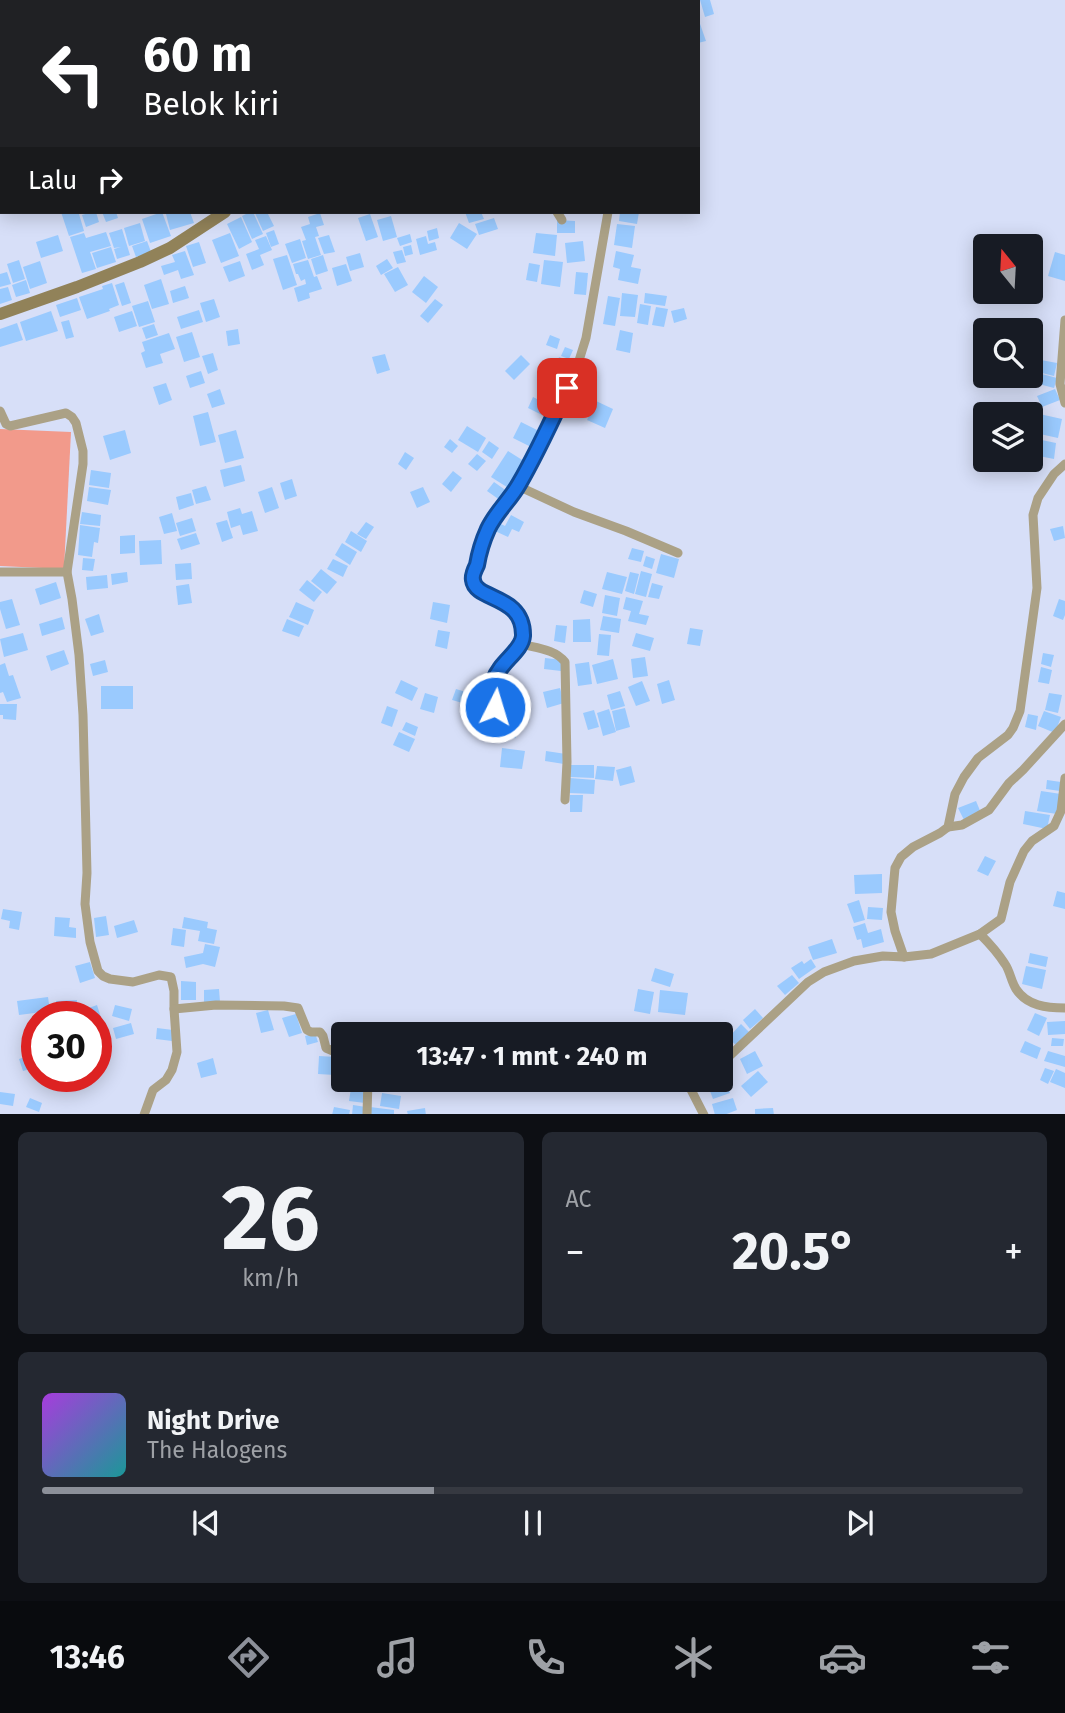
<!DOCTYPE html>
<html lang="id">
<meta charset="utf-8">
<style>
body{margin:0;font-family:"Fira Sans",sans-serif;background:#242831;color:#f1f3f6;height:100vh;display:flex;flex-direction:column;font-size:26px;white-space:nowrap}
*{box-sizing:border-box;margin:0}
p{font-size:23px;color:#9ea1a6}
.icon{flex:none;width:38px;height:38px;fill:none;stroke:currentColor;stroke-width:2;stroke-linecap:round;stroke-linejoin:round}
.map{position:relative;height:1114px;overflow:hidden}
.side{display:flex;flex-direction:column;gap:18px;padding:18px;background:#0d0f14;flex:1}
.side>*{flex:none}
.hud{position:absolute;left:0px;top:0px;width:700px;height:214px;box-shadow:0 4px 18px #0003;background:#202124;color:#fff;overflow:hidden}
.needle{width:46px;rotate:342deg}
.tools{position:absolute;left:973px;top:234px;display:grid;gap:14px}
.tools a{display:grid;place-items:center;width:70px;height:70px;border-radius:7px;background:#171b24;box-shadow:0 4px 18px #0003;font-size:35px}
.speed{position:absolute;left:21px;top:1001px;display:flex;gap:14px;font-size:35px;font-weight:700;text-align:center}
.speed>*{display:grid;place-content:center;width:91px;height:91px;border-radius:50%;background:#171b24;box-shadow:0 4px 18px #0003;line-height:1}
.speed .limit{border:10px solid #d22;background:#fff;color:#111}
.pin{position:absolute;display:grid;place-items:center;width:60px;height:60px;color:#fff;margin:-30px;border-radius:14px;box-shadow:0 4px 10px #0006}
.me{position:absolute;width:77px;margin:-38px;rotate:5deg;stroke-linejoin:round;filter:drop-shadow(0 0 5px #0008)}
.turn{display:flex;align-items:center;gap:24px;height:147px;padding:0 28px;font-size:32px}
.turn .icon{width:91px;height:91px;stroke-width:2.5}
.turn b{display:block;font-size:49px;line-height:60px}
.then{display:flex;align-items:center;height:66px;padding:0 28px;background:#0003;gap:14px;font-size:26px}
.big{font-size:52px;font-weight:700;line-height:1.1}
.side .tile{flex:1;display:flex;flex-direction:column;justify-content:center;gap:10px;min-width:0;padding:0 24px;border-radius:10px;background:#242831}
.side .dial{align-items:center;gap:0}
.dial b{font-size:91px;line-height:1}
.song{display:flex;align-items:center;gap:21px}
.cover{width:84px;height:84px;border-radius:10px;background:linear-gradient(135deg,hsl(280 70% 55%),hsl(180 70% 35%))}
.played{height:7px;border-radius:4px;background:linear-gradient(90deg,#8c9099 40%,#363941 40%)}
.keys{display:flex;justify-content:space-around;direction:ltr}
.heat{display:flex;justify-content:space-between;align-items:center;font-size:38px;direction:ltr}
.side .tiles{flex:1;display:grid;gap:18px;grid-template-columns:1fr 1fr}
.tile:last-child{grid-column:span 2}
.trip{position:absolute;left:331px;top:1022px;width:402px;height:70px;border-radius:7px;background:#171b24;box-shadow:0 4px 18px #0003;font-weight:700;line-height:70px;text-align:center}
.menu{display:flex;height:112px;justify-content:space-around;align-items:center;background:#090b0e;color:#9ea1a6}
.menu .icon{width:49px;height:49px}
.menu .on{color:#8c9099}
.menu b{font-size:32px;color:#f1f3f6}
.map>svg:first-child{display:block}
.green{fill:#f29a8b}
.building{fill:#9acafe}
.lines{fill:none;stroke-linecap:round;stroke-linejoin:round}
.street{stroke:#aba186;stroke-width:9}
.secondary{stroke:#918259;stroke-width:12}
.route-casing{stroke:#114b97;stroke-width:18}
.route{stroke:#1a73e8;stroke-width:12}
</style>
<div class="map">
<svg width="1065" height="1115" viewBox="0 0 1065 1115">
<rect width="100%" height="100%" fill="#d7dff8"/>
<path class="green" d="M0,429L71,432L64,569L0,566Z"/>
<g class="building">
<path d="M700,0H710L714,14L705,17Z"/>
<path d="M698,18L706,41L698,43Z"/>
<path d="M61,212H85L79,214L84,231L69,236Z"/>
<path d="M92,212H96L99,222L86,227L82,215Z"/>
<path d="M102,212H116L118,218L106,222Z"/>
<path d="M162,212L171,236L150,243L142,219Z"/>
<path d="M172,212H190L194,223L170,230L166,214Z"/>
<path d="M250,212H253L263,234L252,239L242,216Z"/>
<path d="M257,212H267L274,226L263,231L255,213Z"/>
<path d="M465,212H481L484,219L469,223Z"/>
<path d="M620,212H639L637,224L619,221Z"/>
<path d="M320,213L324,225L316,227L319,236L315,237L321,255L308,259L302,241L306,240L301,227L310,224L308,217Z"/>
<path d="M370,214L378,237L366,241L358,218Z"/>
<path d="M391,216L397,237L383,241L377,220Z"/>
<path d="M241,217L252,242L239,249L227,224Z"/>
<path d="M494,218L498,229L479,235L475,224Z"/>
<path d="M557,220L575,221V233H557Z"/>
<path d="M140,223L145,241L129,246L124,228Z"/>
<path d="M459,223L477,234L467,249L450,238Z"/>
<path d="M617,224L635,226L632,248L614,245Z"/>
<path d="M437,228L439,238L429,241L427,231Z"/>
<path d="M122,229L130,255L117,259L114,249L121,247L114,248L109,233Z"/>
<path d="M274,230L279,244L271,247L266,233Z"/>
<path d="M106,232L111,246L90,252L96,269L82,273L70,237L84,233L86,238Z"/>
<path d="M230,233L239,256L221,263L212,240Z"/>
<path d="M536,233L557,235L555,256L533,253Z"/>
<path d="M410,234L412,242L400,246L397,238Z"/>
<path d="M58,235L63,251L41,258L36,242Z"/>
<path d="M329,235L335,252L324,254L318,238Z"/>
<path d="M266,236L272,250L260,255L264,265L252,270L246,254L259,249L255,240Z"/>
<path d="M426,236L428,244L435,242L437,250L420,255L416,239Z"/>
<path d="M300,239L306,258L292,263L285,244Z"/>
<path d="M147,241L151,252L136,257L132,246Z"/>
<path d="M583,241L585,261L567,263L565,243Z"/>
<path d="M199,242L206,263L193,267L186,246Z"/>
<path d="M411,245L413,254L405,256L403,247Z"/>
<path d="M111,247L116,262L97,268L92,253Z"/>
<path d="M402,250L406,262L397,264L393,252Z"/>
<path d="M185,251L194,275L181,279L178,270L164,275L161,266L175,262L172,255Z"/>
<path d="M616,251L634,255L631,267L641,269L638,284L618,280L620,269L613,267Z"/>
<path d="M1055,252L1065,255V281L1048,276Z"/>
<path d="M360,253L364,267L350,271L346,257Z"/>
<path d="M287,255L297,285L283,290L273,259Z"/>
<path d="M323,255L328,271L316,275L311,259Z"/>
<path d="M387,259L393,268L381,275L376,266Z"/>
<path d="M19,260L25,279L13,283L7,264Z"/>
<path d="M308,260L314,277L317,276L322,289L309,293L310,298L298,302L294,288L306,284L305,279L301,281L298,274H296L293,264Z"/>
<path d="M544,260L563,262L560,287L541,284Z"/>
<path d="M40,261L47,283L30,289L23,267Z"/>
<path d="M240,261L245,276L229,282L223,267Z"/>
<path d="M529,263L540,265L537,282L526,280Z"/>
<path d="M346,264L352,281L337,286L332,268Z"/>
<path d="M398,267L408,285L395,292L384,274Z"/>
<path d="M7,272L11,284L0,287V274Z"/>
<path d="M576,272L588,273L586,295L574,294Z"/>
<path d="M424,276L438,287L426,303L412,292Z"/>
<path d="M161,279L169,304L152,309L144,285Z"/>
<path d="M26,280L30,293L16,297L12,285Z"/>
<path d="M124,282L131,303L122,306L115,285Z"/>
<path d="M112,283L119,305L109,309L110,311L87,319L79,297L103,289L102,286Z"/>
<path d="M185,286L189,298L173,303L170,291Z"/>
<path d="M8,287L12,300L0,304V289Z"/>
<path d="M622,293L638,295L635,317L620,316Z"/>
<path d="M645,293L667,296L665,306L644,303Z"/>
<path d="M608,296L620,298L615,326L603,324Z"/>
<path d="M77,298L81,310L60,317L56,305Z"/>
<path d="M214,299L220,317L206,322L200,303Z"/>
<path d="M435,299L443,305L428,323L420,316Z"/>
<path d="M148,301L155,322L139,327L132,306Z"/>
<path d="M640,304L651,306L648,325L637,323Z"/>
<path d="M656,307L668,309L664,327L652,325Z"/>
<path d="M684,308L687,319L674,323L671,311Z"/>
<path d="M199,310L203,322L181,329L177,317Z"/>
<path d="M51,311L58,331L26,341L20,322Z"/>
<path d="M132,311L137,326L119,332L114,317Z"/>
<path d="M69,320L74,337L66,339L61,322Z"/>
<path d="M17,323L23,340L0,347V329Z"/>
<path d="M154,324L158,335L146,339L142,328Z"/>
<path d="M238,329L240,344L228,346L226,331Z"/>
<path d="M620,330L633,333L630,353L616,350Z"/>
<path d="M192,332L200,357L184,362L176,337Z"/>
<path d="M169,333L175,349L160,354L163,363L146,368L141,353L145,351L142,342Z"/>
<path d="M550,335L560,339L557,349L546,345Z"/>
<path d="M565,347L573,350L569,359L561,356Z"/>
<path d="M213,353L218,370L208,374L202,356Z"/>
<path d="M385,354L390,370L377,374L372,357Z"/>
<path d="M521,355L530,364L514,380L505,371Z"/>
<path d="M559,357L573,362L567,375L554,370Z"/>
<path d="M1041,360L1057,363L1054,376L1038,372Z"/>
<path d="M201,371L205,383L190,388L186,376Z"/>
<path d="M1038,373L1057,378L1054,388L1035,383Z"/>
<path d="M553,377L566,385L555,405L541,397Z"/>
<path d="M166,383L172,400L159,405L153,387Z"/>
<path d="M220,389L225,404L212,408L207,394Z"/>
<path d="M1055,389L1060,400L1042,407L1037,396Z"/>
<path d="M533,397L549,405L544,416L528,408Z"/>
<path d="M596,401L613,409L605,428L587,420Z"/>
<path d="M208,412L216,442L200,446L193,416Z"/>
<path d="M1035,413L1062,419L1058,438L1031,432Z"/>
<path d="M521,422L541,432L533,448L513,438Z"/>
<path d="M467,426L486,438L478,452L458,440Z"/>
<path d="M125,430L131,453L110,460L103,436Z"/>
<path d="M236,430L244,458L225,463L218,435Z"/>
<path d="M450,439L458,446L452,453L444,447Z"/>
<path d="M1037,439L1056,443L1054,459L1034,455Z"/>
<path d="M489,441L499,448L492,459L482,452Z"/>
<path d="M508,451L527,463L510,489L491,477Z"/>
<path d="M405,452L414,458L406,470L398,464Z"/>
<path d="M477,454L486,461L477,471L468,464Z"/>
<path d="M241,465L245,481L224,487L220,470Z"/>
<path d="M91,470L111,473L109,488L89,485Z"/>
<path d="M453,471L462,478L451,492L442,484Z"/>
<path d="M292,479L297,496L285,500L280,483Z"/>
<path d="M494,482L511,494L504,503L487,491Z"/>
<path d="M206,486L211,500L196,504L192,490Z"/>
<path d="M89,487L111,490L108,505L87,501Z"/>
<path d="M272,487L279,508L265,513L258,492Z"/>
<path d="M423,487L430,502L417,508L410,492Z"/>
<path d="M191,493L194,505L179,510L176,497Z"/>
<path d="M240,508L242,514L252,511L258,531L243,535L240,525L231,528L227,512Z"/>
<path d="M82,512L101,515L100,526L80,524Z"/>
<path d="M172,513L177,531L164,534L159,517Z"/>
<path d="M511,515L524,522L519,532L512,529L508,537L495,531L499,523L505,526Z"/>
<path d="M192,518L196,531L180,536L176,523Z"/>
<path d="M227,520L233,538L222,542L216,523Z"/>
<path d="M366,522L374,527L366,539L357,534Z"/>
<path d="M80,525L100,528L98,543L94,542L92,557L78,555Z"/>
<path d="M1063,526L1065,538L1054,541L1050,529Z"/>
<path d="M351,531L367,541L361,552L345,542Z"/>
<path d="M196,533L200,544L181,550L177,539Z"/>
<path d="M135,535V553L120,554V536Z"/>
<path d="M161,540L162,564L140,565L139,541Z"/>
<path d="M342,543L357,552L350,565L335,555Z"/>
<path d="M632,548L644,551L641,562L628,559Z"/>
<path d="M661,554L679,559L674,578L656,573Z"/>
<path d="M646,556L655,559L652,569L643,566Z"/>
<path d="M83,558L95,559L93,571L82,570Z"/>
<path d="M333,559L348,566L343,577L327,569Z"/>
<path d="M191,563L192,579L176,580L175,564Z"/>
<path d="M321,569L337,582L327,594L311,581Z"/>
<path d="M641,571L652,574L646,597L635,594Z"/>
<path d="M127,572L128,582L112,585L111,574Z"/>
<path d="M607,572L627,577L622,594L602,589Z"/>
<path d="M630,572L639,574L634,594L625,591Z"/>
<path d="M107,575L108,588L87,590L86,577Z"/>
<path d="M307,580L322,592L314,602L299,590Z"/>
<path d="M56,582L61,598L40,605L35,589Z"/>
<path d="M652,583L663,586L659,599L648,597Z"/>
<path d="M189,584L192,603L178,605L176,586Z"/>
<path d="M584,590L597,594L593,607L580,603Z"/>
<path d="M605,595L620,598L617,616L602,613Z"/>
<path d="M626,597L643,601L639,614L649,616L646,625L628,621L631,611L623,609Z"/>
<path d="M12,599L20,625L6,629L0,609V602Z"/>
<path d="M1059,599L1065,601V615L1063,620L1053,616Z"/>
<path d="M296,602L314,610L308,625L289,617Z"/>
<path d="M433,602L450,605L447,623L430,619Z"/>
<path d="M99,614L104,632L91,636L85,619Z"/>
<path d="M603,616L621,619L619,633L600,630Z"/>
<path d="M62,617L65,629L42,636L39,624Z"/>
<path d="M287,619L304,626L299,637L282,631Z"/>
<path d="M590,619L591,642H573V620Z"/>
<path d="M556,625L567,626L565,643L554,641Z"/>
<path d="M690,628L703,630L700,646L687,644Z"/>
<path d="M438,630L450,632L447,649L435,646Z"/>
<path d="M23,633L28,650L4,657L0,639Z"/>
<path d="M636,633L654,638L650,651L632,646Z"/>
<path d="M599,634L611,635L609,656L597,655Z"/>
<path d="M64,650L69,664L51,671L46,656Z"/>
<path d="M1043,653L1054,655L1051,667L1041,664Z"/>
<path d="M645,657L648,676L633,678L631,659Z"/>
<path d="M545,658L563,660L561,671L544,669Z"/>
<path d="M613,659L618,679L597,684L592,665Z"/>
<path d="M105,660L108,672L93,676L90,664Z"/>
<path d="M589,662L592,684L578,686L575,664Z"/>
<path d="M5,663L9,676L13,675L21,698L7,702L3,692L0,693V665Z"/>
<path d="M1041,667L1052,670L1049,684L1038,682Z"/>
<path d="M401,680L418,688L412,701L395,693Z"/>
<path d="M669,680L675,700L662,704L657,684Z"/>
<path d="M642,681L650,701L636,706L628,687Z"/>
<rect x="101" y="686" width="32" height="23"/>
<path d="M560,688L564,703L547,708L543,692Z"/>
<path d="M456,689L469,693L466,704L452,700Z"/>
<path d="M620,691L625,706L611,710L607,695Z"/>
<path d="M425,693L438,697L434,713L420,709Z"/>
<path d="M1049,693L1062,695L1058,713L1045,710Z"/>
<path d="M0,704H17L16,720L3,719V715H0Z"/>
<path d="M387,706L398,710L392,727L381,723Z"/>
<path d="M625,708L630,727L616,731L612,711Z"/>
<path d="M609,709L616,732L603,736L597,713Z"/>
<path d="M594,710L599,727L588,730L583,713Z"/>
<path d="M1044,711L1061,717L1055,733L1038,726Z"/>
<path d="M1028,714L1038,716L1036,730L1025,727Z"/>
<path d="M406,722L418,727L415,736L402,730Z"/>
<path d="M514,726L516,738L497,740L495,729Z"/>
<path d="M399,732L415,739L409,752L393,745Z"/>
<path d="M502,748L525,751L522,769L500,767Z"/>
<path d="M546,751L566,754L564,764L545,761Z"/>
<path d="M571,765H594V778L570,777Z"/>
<path d="M597,766L615,767L613,781L595,779Z"/>
<path d="M631,766L635,782L620,786L616,770Z"/>
<path d="M570,778L595,780L594,794L569,793Z"/>
<path d="M1047,780L1061,782L1060,791L1046,789Z"/>
<path d="M1041,791L1061,794L1057,814L1037,811Z"/>
<path d="M570,795H583L582,812H570Z"/>
<path d="M976,801L981,813L964,820L958,808Z"/>
<path d="M1025,811L1050,815L1047,829L1023,824Z"/>
<path d="M985,856L996,861L988,876L977,871Z"/>
<path d="M882,874V893L855,894L854,875Z"/>
<path d="M1057,891L1065,893V909L1053,906Z"/>
<path d="M859,900L865,920L854,923L847,904Z"/>
<path d="M868,907L883,908L882,920L867,919Z"/>
<path d="M3,909L22,912L19,930L9,928L10,921L1,919Z"/>
<path d="M106,916L109,935L96,937L94,918Z"/>
<path d="M55,917L70,918L69,927L76,928V938L54,936Z"/>
<path d="M184,917L208,922L207,928L217,930L214,944L198,941L200,931L182,928Z"/>
<path d="M134,920L138,932L117,938L114,926Z"/>
<path d="M865,923L868,933L881,929L884,942L863,948L861,939L857,940L853,927Z"/>
<path d="M173,928L186,930L184,947L171,945Z"/>
<path d="M832,939L837,953L813,960L808,947Z"/>
<path d="M205,944L220,947L215,967L203,964L186,968L184,957L203,953Z"/>
<path d="M1030,953L1048,957L1046,967L1028,963Z"/>
<path d="M811,959L816,967L799,979L791,968L802,961L804,964Z"/>
<path d="M90,962L95,978L80,983L75,966Z"/>
<path d="M1026,966L1046,970L1042,989L1022,984Z"/>
<path d="M655,968L674,974L670,987L651,981Z"/>
<path d="M792,975L799,983L785,995L777,986Z"/>
<path d="M181,981L196,982V1000H181Z"/>
<path d="M219,989L220,1002H204V990Z"/>
<path d="M638,989L654,992L650,1014L634,1011Z"/>
<path d="M660,990L688,993L685,1015L658,1012Z"/>
<path d="M48,997L50,1011L19,1015L17,1001Z"/>
<path d="M77,1000V1015H56V1001Z"/>
<path d="M97,1005L104,1027L96,1029V1017H85L83,1010Z"/>
<path d="M115,1005L132,1009L129,1021L112,1016Z"/>
<path d="M755,1009L763,1018L750,1029L743,1020Z"/>
<path d="M268,1010L274,1030L261,1033L256,1013Z"/>
<path d="M1035,1013L1047,1018L1039,1036L1027,1030Z"/>
<path d="M296,1014L302,1033L289,1037L282,1018Z"/>
<path d="M1065,1021V1034L1048,1035L1047,1022Z"/>
<path d="M131,1023L134,1034L116,1039L113,1028Z"/>
<path d="M741,1024L749,1032L736,1045L728,1038Z"/>
<path d="M382,1025L384,1034H368L367,1028Z"/>
<path d="M157,1028L173,1030L172,1041L156,1039Z"/>
<path d="M315,1033L318,1042L307,1045L305,1036Z"/>
<path d="M1052,1038L1064,1039L1063,1046H1051Z"/>
<path d="M1025,1041L1041,1048L1037,1059L1020,1052Z"/>
<path d="M755,1051L763,1066L747,1074L740,1059Z"/>
<path d="M1048,1051L1065,1056V1067L1044,1061Z"/>
<path d="M37,1053V1067L23,1071L19,1059Z"/>
<path d="M319,1056L336,1057L335,1075L318,1074Z"/>
<path d="M213,1058L217,1074L201,1078L197,1063Z"/>
<path d="M1045,1068L1054,1071L1048,1084L1040,1080Z"/>
<path d="M1056,1069L1065,1073V1088L1050,1082Z"/>
<path d="M758,1071L768,1082L751,1097L741,1086Z"/>
<path d="M724,1077L730,1093L713,1099L707,1083L721,1080Z"/>
<path d="M374,1080H388L390,1085L376,1089Z"/>
<path d="M351,1088L367,1090L365,1103L349,1101Z"/>
<path d="M0,1092L15,1094L13,1106L0,1104Z"/>
<path d="M382,1093L401,1096L399,1109L380,1106Z"/>
<path d="M30,1098L42,1103L39,1112L26,1107Z"/>
<path d="M733,1098L737,1110L724,1115H715L712,1104Z"/>
<path d="M353,1105L366,1107L365,1115H352Z"/>
<path d="M334,1107L350,1110L349,1115H332Z"/>
<path d="M370,1107L394,1110V1115H369Z"/>
<path d="M425,1108L426,1115H408L407,1111Z"/>
<path d="M773,1108L774,1115H755V1109Z"/>
</g>
<g class="lines">
<g class="street">
<path d="M471,0L472,2"/>
<path d="M581,0L582,2"/>
<path d="M557,212L562,220"/>
<path d="M1065,320L1060,384L1065,403"/>
<path d="M0,411L6,424L10,426L66,413L72,417L76,423L83,451V464L67,572L72,599L79,655L83,715L87,873L85,904L90,942L98,971L103,976L110,979L133,982L159,975L171,977L174,991V1009L216,1005L284,1006L298,1008L307,1030L311,1032H320L323,1036L326,1048L333,1051L343,1052"/>
<path d="M518,486L574,512L626,531L678,553"/>
<path d="M0,572H67"/>
<path d="M521,644C536,648 555,649 565,662L567,762L565,800"/>
<path d="M495,720L494,681L502,665L521,644L523,636L521,620L517,611L498,599L485,594L476,588L473,581L478,557L488,528L518,486L577,367L586,338L608,212"/>
<path d="M948,827L962,825L989,810L1009,783L1023,770L1065,724"/>
<path d="M980,934C989,943 998,953 1005,964C1010,971 1011,981 1016,989C1027,1006 1047,1008 1065,1008"/>
<path d="M904,957L895,931L891,912L895,868L901,857L913,847L940,833L948,827L955,794L964,777L978,758L1008,735L1013,728L1020,711L1037,588L1033,515L1038,498L1054,474L1065,464"/>
<path d="M721,1064L808,982L824,972L854,961L883,956L904,957L931,954L980,934L1001,919L1010,882L1024,851L1032,841L1054,826L1061,811L1065,778"/>
<path d="M686,1080L704,1115"/>
<path d="M692,1090L704,1080"/>
<path d="M144,1115L153,1090L166,1080L172,1070L177,1052L174,1009"/>
<path d="M367,1115L368,1080"/>
</g>
<g class="secondary">
<path d="M680,2L683,0"/>
<path d="M0,314L77,287L140,262L170,248L225,212"/>
</g>
</g>
<g class="lines">
<g class="route-casing">
<path id="route" d="M495,707C494,699 492,688 494,680C499,663 522,651 523,636C524,594 475,601 473,580C472,576 475,569 477,565C479,553 483,540 488,529C496,512 510,500 519,484C537,453 552,420 567,388"/>
</g>
<use href="#route" class="route"/>
</g>
</svg>
<div class="tools">
<a><svg class="needle" viewBox="-14 -14 28 28"><path d="M0-13l5 13h-10z" fill="#e53935"/><path d="M0 13l5-13h-10z" fill="#9ea1a6"/></svg></a>
<a><svg class="icon" aria-label="search" viewBox="0 0 24 24"><circle cx="10" cy="10" r="6"/><path d="M15 15l6 6"/></svg></a>
<a><svg class="icon" aria-label="layers" viewBox="0 0 24 24"><path d="M12 4l9 5-9 5-9-5zM3 14l9 5 9-5"/></svg></a>
</div>
<div class="speed"><div class="limit">30</div></div>
<div class="pin" style="left:567px;top:388px;background:#d93025"><svg class="icon" aria-label="arrive" viewBox="0 0 24 24"><path d="M6 21V4h12l-3 4 3 4H6"/></svg></div>
<svg class="me" style="left:495px;top:707px" viewBox="-20 -20 40 40"><circle r="17" fill="#1a73e8" stroke="#fff" stroke-width="3"/><path d="M0-11L8 9 0 5-8 9z" fill="#fff"/></svg>
<div class="trip">13:47 · 1 mnt · 240 m</div>
<div class="hud">
<div class="turn"><svg class="icon" aria-label="left" viewBox="0 0 24 24"><path d="M17 20v-9H6M10 6l-5 5 5 5"/></svg><div><b>60 m</b>Belok kiri</div></div>
<div class="then">Lalu<svg class="icon" aria-label="right" viewBox="0 0 24 24"><path d="M7 20v-9h11M14 6l5 5-5 5"/></svg></div>
</div>
</div>
<section class="side">
<div class="tiles">
<div class="tile dial"><b>26</b><p>km/h</p></div>
<div class="tile"><p>AC</p>
<div class="heat"><a>−</a><b class="big">20.5°</b><a>+</a></div>
</div>
<div class="tile">
<div class="song"><i class="cover"></i><div><b>Night Drive</b><p>The Halogens</p></div></div>
<div class="played"></div>
<div class="keys"><svg class="icon" aria-label="previous" viewBox="0 0 24 24"><path d="M18 5L8 12l10 7zM5 5v14"/></svg><svg class="icon" aria-label="pause" viewBox="0 0 24 24"><path d="M8 5v14M16 5v14"/></svg><svg class="icon" aria-label="next" viewBox="0 0 24 24"><path d="M6 5l10 7-10 7zM19 5v14"/></svg></div>
</div>
</div>
</section>
<nav class="menu">
<b>13:46</b>
<svg class="icon on" aria-label="directions" viewBox="0 0 24 24"><path d="M12 3l9 9-9 9-9-9zM9 14v-3h6M13 9l2 2-2 2"/></svg>
<svg class="icon" aria-label="music" viewBox="0 0 24 24"><path d="M9 18V5l10-2v13"/><circle cx="6" cy="18" r="3"/><circle cx="16" cy="16" r="3"/></svg>
<svg class="icon" aria-label="phone" viewBox="0 0 24 24"><path d="M5 4h4l2 5-3 2q2 4 5 5l2-3 5 2v4C11 20 4 13 5 4z"/></svg>
<svg class="icon" aria-label="climate" viewBox="0 0 24 24"><path d="M12 3v18M4 7l16 10M4 17L20 7"/></svg>
<svg class="icon" aria-label="car" viewBox="0 0 24 24"><path d="M5 17H2v-5l4-1 3-4h7l3 4 3 1v5h-3M9 17h6M6 11h13"/><circle cx="7" cy="17" r="2"/><circle cx="17" cy="17" r="2"/></svg>
<svg class="icon" aria-label="filters" viewBox="0 0 24 24"><path d="M4 7h16M4 17h16"/><circle cx="9" cy="7" r="2"/><circle cx="15" cy="17" r="2"/></svg>
</nav>
